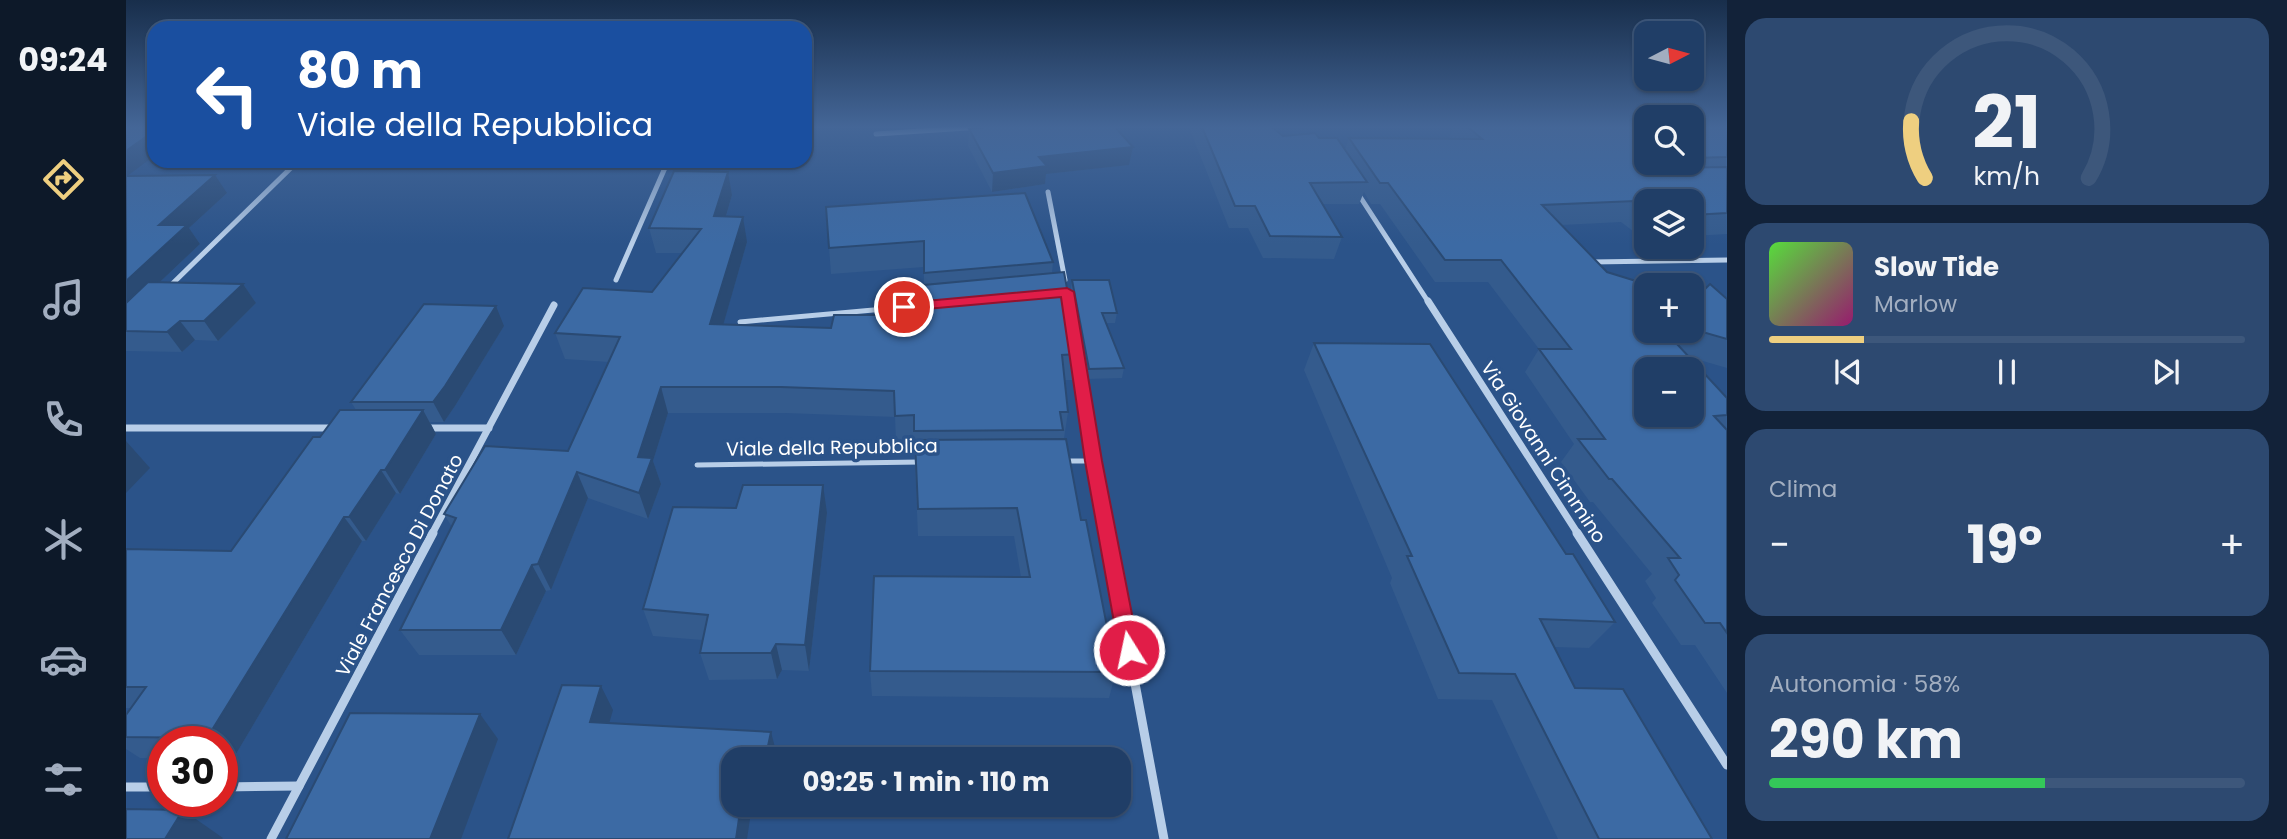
<!DOCTYPE html>
<html lang="it">
<meta charset="utf-8">
<style>
body{margin:0;font-family:Poppins,sans-serif;background:#2d4970;color:#f1f3f6;height:100vh;display:flex;flex-direction:column;font-size:26px;white-space:nowrap}
*{box-sizing:border-box;margin:0}
p{font-size:23px;color:#a2aec0}
.icon{flex:none;width:38px;height:38px;fill:none;stroke:currentColor;stroke-width:2;stroke-linecap:round;stroke-linejoin:round}
.map{position:relative;flex:1;overflow:hidden}
.details{display:flex;flex-direction:column;gap:18px;padding:18px;background:#122239;width:560px}
.details>*{flex:none}
.guide{position:absolute;left:21px;top:21px;width:665px;height:147px;border-radius:21px;box-shadow:0 2px 5px #0004,0 0 0 2px #3d577b;background:#1a4fa0;color:#fff;overflow:hidden}
.needle{width:46px;rotate:84deg}
.buttons{position:absolute;left:1508px;top:21px;display:grid;gap:14px}
.buttons a{display:grid;place-items:center;width:70px;height:70px;border-radius:14px;background:#203e67;box-shadow:0 2px 5px #0004,0 0 0 2px #3d577b;font-size:35px}
.speed{position:absolute;left:21px;top:726px;display:flex;gap:14px;font-size:35px;font-weight:700;text-align:center}
.speed>*{display:grid;place-content:center;width:91px;height:91px;border-radius:50%;background:#203e67;box-shadow:0 2px 5px #0004,0 0 0 2px #3d577b;line-height:1}
.speed .limit{border:10px solid #d22;background:#fff;color:#111}
.pin{position:absolute;display:grid;place-items:center;width:60px;height:60px;color:#fff;margin:-30px;border:4px solid #fff;border-radius:50%;box-shadow:0 2px 7px #0007}
.me{position:absolute;width:77px;margin:-38px;rotate:350deg;stroke-linejoin:round;filter:drop-shadow(0 0 5px #0008)}
.turn{display:flex;align-items:center;gap:24px;height:147px;padding:0 35px;font-size:32px}
.turn .icon{width:91px;height:91px;stroke-width:2.5}
.turn b{display:block;font-size:49px;line-height:60px}
.big{font-size:52px;font-weight:700;line-height:1.1}
.details .tile{flex:1;display:flex;flex-direction:column;justify-content:center;gap:10px;min-width:0;padding:0 24px;border-radius:21px;background:#2d4970}
.details .dial{align-items:center;gap:0}
.dial svg{height:182px;overflow:visible;fill:none;stroke:#3d577b;stroke-width:7;stroke-linecap:round;text-anchor:middle}
.dial text{fill:#f1f3f6;stroke:none}
.song{display:flex;align-items:center;gap:21px}
.cover{width:84px;height:84px;border-radius:10px;background:linear-gradient(135deg,hsl(110 70% 55%),hsl(320 70% 35%))}
.played{height:7px;border-radius:4px;background:linear-gradient(90deg,#eecf80 20%,#3d577b 20%)}
.keys{display:flex;justify-content:space-around;direction:ltr}
.heat{display:flex;justify-content:space-between;align-items:center;font-size:38px;direction:ltr}
.charge{height:10px;border-radius:5px;background:linear-gradient(90deg,#34c759 58%,#3d577b 0)}
.trip{position:absolute;left:595px;top:747px;width:410px;height:70px;border-radius:21px;background:#203e67;box-shadow:0 2px 5px #0004,0 0 0 2px #3d577b;font-weight:700;line-height:70px;text-align:center}
main{display:flex;flex:1;min-height:0}
.tab-bar{display:flex;flex-direction:column;width:126px;justify-content:space-around;align-items:center;background:#0d1929;color:#a2aec0}
.tab-bar .icon{width:49px;height:49px}
.tab-bar .on{color:#eecf80}
.tab-bar b{font-size:32px;color:#f1f3f6}
.map>svg:first-child{display:block}
.lines{fill:none;stroke-linecap:round;stroke-linejoin:round}
.lane{stroke:#b8cee8;stroke-width:5}
.street-far2{stroke:#b8cee8;stroke-width:5}
.street-far1{stroke:#b8cee8;stroke-width:7}
.street{stroke:#b8cee8;stroke-width:9}
.wall{fill:#345b8d}
.shaded-wall{fill:#2a4a73}
.building{fill:#3c6aa4;stroke:#2a4a73;stroke-width:2;fill-rule:evenodd}
.route{fill:#e11d48;stroke:#92132f;stroke-width:2}
.labels{text-anchor:middle;stroke-width:7;stroke-linejoin:round;paint-order:stroke}
.street-label{font-size:19px;fill:#fff;stroke:#2b5389}
</style>
<main>
<nav class="tab-bar">
<b>09:24</b>
<svg class="icon on" aria-label="directions" viewBox="0 0 24 24"><path d="M12 3l9 9-9 9-9-9zM9 14v-3h6M13 9l2 2-2 2"/></svg>
<svg class="icon" aria-label="music" viewBox="0 0 24 24"><path d="M9 18V5l10-2v13"/><circle cx="6" cy="18" r="3"/><circle cx="16" cy="16" r="3"/></svg>
<svg class="icon" aria-label="phone" viewBox="0 0 24 24"><path d="M5 4h4l2 5-3 2q2 4 5 5l2-3 5 2v4C11 20 4 13 5 4z"/></svg>
<svg class="icon" aria-label="climate" viewBox="0 0 24 24"><path d="M12 3v18M4 7l16 10M4 17L20 7"/></svg>
<svg class="icon" aria-label="car" viewBox="0 0 24 24"><path d="M5 17H2v-5l4-1 3-4h7l3 4 3 1v5h-3M9 17h6M6 11h13"/><circle cx="7" cy="17" r="2"/><circle cx="17" cy="17" r="2"/></svg>
<svg class="icon" aria-label="filters" viewBox="0 0 24 24"><path d="M4 7h16M4 17h16"/><circle cx="9" cy="7" r="2"/><circle cx="15" cy="17" r="2"/></svg>
</nav>
<div class="map">
<svg width="1601" height="839" viewBox="0 0 1601 839">
<rect width="100%" height="100%" fill="#2b5389"/>
<g class="lines">
<g class="lane">
<path d="M614,322L803,305"/>
<path d="M938,461H968"/>
<path d="M571,465L795,462"/>
</g>
<g class="street-far2">
<path d="M750,134L856,127"/>
<path d="M922,192L939,280"/>
<path d="M1231,192L1303,303"/>
<path d="M1465,262L1601,260"/>
<path d="M490,280L542,161"/>
<path d="M42,288L172,161"/>
</g>
<g class="street-far1">
<path d="M1302,301L1452,534"/>
<path d="M950,350L982,534"/>
<path d="M0,428H208"/>
<path d="M297,428H363"/>
<path d="M306,534L428,305"/>
</g>
<g class="street">
<path d="M981,533L1038,839"/>
<path d="M1451,533L1601,765"/>
<path d="M0,787H37"/>
<path d="M96,787L173,786"/>
<path d="M145,839L307,533"/>
</g>
</g>
<g class="wall">
<path d="M0,127L1,176L101,193L63,228L74,244L34,282L117,284L130,303L92,341L69,340L56,352L0,351Z"/>
<path d="M855,127H989L1007,147L1003,165L920,174L919,184L866,192L842,146L843,129L855,128Z"/>
<path d="M1065,127H1146L1157,136L1193,138L1219,150L1223,138L1324,139L1323,138L1327,127H1521V163H1566V127H1601V234L1566,236V201H1521V238H1516L1495,222L1436,225L1521,331H1566V299H1601V368L1563,357L1601,398V693L1569,645H1555L1526,603L1530,598L1519,581L1526,574L1467,502H1464L1435,462L1448,444L1399,372L1413,349L1362,282H1309L1254,204H1245L1238,192L1233,204H1197L1216,237L1208,259L1137,258L1122,228H1103L1064,130Z"/>
<path d="M602,172L606,195L600,217L621,242L597,325L705,328L798,315V267L705,274L700,207L927,262L926,273L953,354L949,380H939L942,412L938,438L936,439L990,672L983,698L746,696L744,671L895,577L888,536H792L788,441L770,442L769,417L659,413H542L527,461L535,484L522,519L462,498L425,590L420,591L390,655H293L274,630L326,527L318,514L442,451L483,362L439,359L429,333L526,292L556,253H530L523,228Z"/>
<path d="M946,280L991,313L989,323H980L998,368L996,378L961,379L945,290Z"/>
<path d="M378,326L329,406L318,422H304L310,434L274,494L270,493L240,541H236L107,759H96V742H37V758H14L0,749V715L5,708H0V549L105,551L194,437L230,410L225,402Z"/>
<path d="M1188,343L1440,554L1489,622L1463,648L1428,647L1449,688L1586,839H1432L1366,700L1312,699L1264,583L1266,578L1178,370Z"/>
<path d="M701,513L683,671L656,670L651,679L583,680L574,653L576,640L527,636L517,609Z"/>
</g>
<g class="shaded-wall">
<path d="M28,131V156L0,177V151Z"/>
<path d="M1007,147L1003,165L920,174L919,184L866,192L867,173L913,157Z"/>
<path d="M602,172L606,195L593,240L588,216Z"/>
<path d="M89,175L101,193L63,228L74,244L17,298L0,312V281L33,225Z"/>
<path d="M617,217L621,242L590,350L584,324Z"/>
<path d="M117,284L130,303L92,341L78,321Z"/>
<path d="M370,306L378,326L329,406L318,422L307,402Z"/>
<path d="M54,321L69,340L56,352L41,332Z"/>
<path d="M535,387L542,413L527,461L535,484L522,519L513,493L512,457Z"/>
<path d="M297,410L310,434L274,494L259,470Z"/>
<path d="M0,441L24,468L0,493Z"/>
<path d="M255,470L270,493L240,541L223,517Z"/>
<path d="M451,472L462,498L425,590L412,564Z"/>
<path d="M697,485L701,513L683,671L679,645Z"/>
<path d="M218,517L236,541L107,759L96,750V742H86L81,738Z"/>
<path d="M406,565L420,591L390,655L375,630Z"/>
<path d="M650,644L656,670L651,679L645,653Z"/>
<path d="M475,686L487,710L477,745L464,722Z"/>
<path d="M354,714L372,739L335,839H304Z"/>
<path d="M645,732L651,755L650,760H639Z"/>
<path d="M615,805H641V809L624,819L621,839H610Z"/>
<path d="M57,810L97,838L96,839H39Z"/>
</g>
<g class="building">
<path d="M0,127H28V131L0,151Z"/>
<path d="M855,127H989L1007,147L913,157L921,166L867,173L843,129L856,128Z"/>
<path d="M1076,127H1146L1157,136L1189,133L1193,138H1211L1241,182L1184,183L1216,237L1144,236L1129,206H1109Z"/>
<path d="M1342,127H1521V163H1533L1539,168L1601,167V213L1566,215V201H1521V210L1509,201L1416,205L1481,272L1523,285H1521V331H1539L1601,398V415L1588,416L1601,430V633L1594,623H1579L1549,580L1553,575L1542,558H1554L1486,479H1483L1452,439H1479L1413,349H1445L1375,260H1319L1262,183H1254L1223,138L1356,139ZM1521,369H1566V415H1521Z"/>
<path d="M1566,127H1601V157L1566,158Z"/>
<path d="M548,171L602,172L588,216L617,217L584,324L705,328L708,315H798V285L938,272L953,354L936,355L942,412H934L937,430L788,431V415L769,416L768,391L655,387H535L512,457L526,458L513,493L451,472L412,564L406,565L375,630H274L330,518L318,514L359,446L442,451L494,337L429,333L457,288L526,292L575,229L523,228Z"/>
<path d="M89,175L33,225H61L0,281V176Z"/>
<path d="M899,193L927,262L798,273V241L703,248L700,207Z"/>
<path d="M946,280H983L991,313H976L998,368L963,369Z"/>
<path d="M22,282L117,284L78,321H54L41,332L0,331V303Z"/>
<path d="M1584,284L1601,299V339L1566,329V299L1568,300Z"/>
<path d="M298,304L370,306L319,386L307,402H225Z"/>
<path d="M1188,343L1304,344L1440,554H1447L1489,622L1414,619L1449,688L1497,689L1586,839H1473L1389,674L1333,673L1281,556H1286Z"/>
<path d="M214,410H297L259,470H255L223,517H218L81,738L0,737V715L20,687H0V549L105,551L187,437H194Z"/>
<path d="M940,439L955,520H960L990,672L744,671L748,576L904,577L891,508L792,509L789,440Z"/>
<path d="M617,485H697L679,645L650,644L645,653H574L582,615L517,609L547,507L610,508Z"/>
<path d="M436,685L475,686L464,722L645,732L639,760H607V805H615L610,839H382Z"/>
<path d="M224,713L354,714L304,839H160Z"/>
<path d="M0,809L57,810L39,839H0Z"/>
</g>
<linearGradient id="sky" x2="0" y2="1"><stop stop-color="#182e4b"/><stop offset="0.52" stop-color="#446697"/><stop offset="1" stop-color="#446697" stop-opacity="0"/></linearGradient>
<rect width="1601" height="244" fill="url(#sky)"/>
<path class="route" d="M941,288L948,292L976,461L1013,650L1010,656L1003,659L996,656L993,650L959,461L935,297L778,311L771,307L778,303Z"/>
<g class="labels">
<g class="street-label">
<text transform="translate(706 447) rotate(-1)" y="7">Viale della Repubblica</text>
<text transform="translate(1418 452) rotate(57)" y="7">Via Giovanni Cimmino</text>
<text transform="translate(273 565) rotate(-62)" y="7">Viale Francesco Di Donato</text>
</g>
</g>
</svg>
<div class="buttons">
<a><svg class="needle" viewBox="-14 -14 28 28"><path d="M0-13l5 13h-10z" fill="#e53935"/><path d="M0 13l5-13h-10z" fill="#a2aec0"/></svg></a>
<a><svg class="icon" aria-label="search" viewBox="0 0 24 24"><circle cx="10" cy="10" r="6"/><path d="M15 15l6 6"/></svg></a>
<a><svg class="icon" aria-label="layers" viewBox="0 0 24 24"><path d="M12 4l9 5-9 5-9-5zM3 14l9 5 9-5"/></svg></a>
<a>+</a>
<a>−</a>
</div>
<div class="speed"><div class="limit">30</div></div>
<div class="pin" style="left:778px;top:307px;background:#d93025"><svg class="icon" aria-label="arrive" viewBox="0 0 24 24"><path d="M6 21V4h12l-3 4 3 4H6"/></svg></div>
<svg class="me" style="left:1003px;top:650px" viewBox="-20 -20 40 40"><circle r="17" fill="#e11d48" stroke="#fff" stroke-width="3"/><path d="M0-11L8 9 0 5-8 9z" fill="#fff"/></svg>
<div class="trip">09:25 · 1 min · 110 m</div>
<div class="guide">
<div class="turn"><svg class="icon" aria-label="left" viewBox="0 0 24 24"><path d="M17 20v-9H6M10 6l-5 5 5 5"/></svg><div><b>80 m</b>Viale della Repubblica</div></div>
</div>
</div>
<section class="details">
<div class="tile dial"><svg viewBox="0 0 100 80">
<path d="M14 69A42 42 0 1 1 86 69"/>
<path d="M14 69A42 42 0 0 1 8 44" stroke="#eecf80"/>
<text x="50" y="56" font-size="32" font-weight="700">21</text>
<text x="50" y="72" font-size="11">km/h</text>
</svg></div>
<div class="tile">
<div class="song"><i class="cover"></i><div><b>Slow Tide</b><p>Marlow</p></div></div>
<div class="played"></div>
<div class="keys"><svg class="icon" aria-label="previous" viewBox="0 0 24 24"><path d="M18 5L8 12l10 7zM5 5v14"/></svg><svg class="icon" aria-label="pause" viewBox="0 0 24 24"><path d="M8 5v14M16 5v14"/></svg><svg class="icon" aria-label="next" viewBox="0 0 24 24"><path d="M6 5l10 7-10 7zM19 5v14"/></svg></div>
</div>
<div class="tile"><p>Clima</p>
<div class="heat"><a>−</a><b class="big">19°</b><a>+</a></div>
</div>
<div class="tile"><p>Autonomia · 58%</p><b class="big">290 km</b><div class="charge"></div></div>
</section>
</main>
